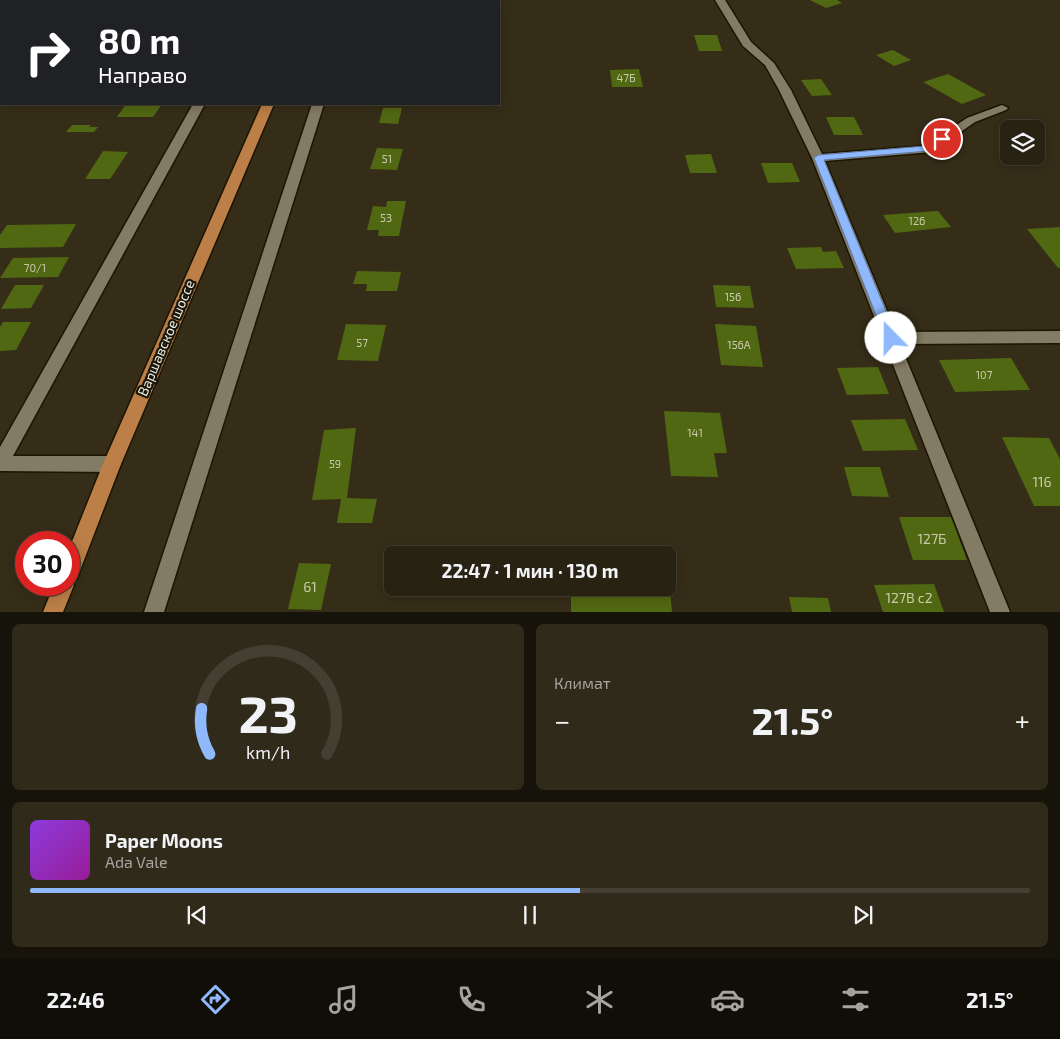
<!DOCTYPE html>
<html lang="ru">
<meta charset="utf-8">
<style>
body{margin:0;font-family:"Exo 2",sans-serif;background:#302a1b;color:#f1f3f6;height:100vh;display:flex;flex-direction:column;font-size:19px;white-space:nowrap}
*{box-sizing:border-box;margin:0}
p{font-size:16px;color:#a5a49f}
.icon{flex:none;width:28px;height:28px;fill:none;stroke:currentColor;stroke-width:2;stroke-linecap:round;stroke-linejoin:round}
.map{position:relative;height:612px;overflow:hidden}
.side{display:flex;flex-direction:column;gap:12px;padding:12px;background:#16130a;flex:1}
.side>*{flex:none}
.banner{position:absolute;left:0px;top:0px;width:500px;height:105px;box-shadow:0 2px 12px #0003,0 0 0 1px #443f32;background:#202124;color:#fff;overflow:hidden}
.buttons{position:absolute;left:1000px;top:120px;display:grid;gap:10px}
.buttons a{display:grid;place-items:center;width:45px;height:45px;border-radius:8px;background:#282212;box-shadow:0 2px 12px #0003,0 0 0 1px #443f32;font-size:25px}
.speed{position:absolute;left:15px;top:531px;display:flex;gap:10px;font-size:25px;font-weight:700;text-align:center}
.speed>*{display:grid;place-content:center;width:65px;height:65px;border-radius:50%;background:#282212;box-shadow:0 2px 12px #0003,0 0 0 1px #443f32;line-height:1}
.speed .limit{border:8px solid #d22;background:#fff;color:#111}
.pin{position:absolute;display:grid;place-items:center;width:42px;height:42px;color:#fff;margin:-21px;border:2px solid #fff;border-radius:50%;box-shadow:0 1px 5px #0007}
.me{position:absolute;width:55px;margin:-28px;rotate:338deg;stroke-linejoin:round;filter:drop-shadow(0 0 4px #0008)}
.turn{display:flex;align-items:center;gap:18px;height:105px;padding:0 15px;font-size:22px}
.turn .icon{width:65px;height:65px;stroke-width:2.5}
.turn b{display:block;font-size:35px;line-height:42px}
.big{font-size:38px;font-weight:700;line-height:1.1}
.side .card{flex:1;display:flex;flex-direction:column;justify-content:center;gap:8px;min-width:0;padding:0 18px;border-radius:8px;background:#302a1b}
.side .dial{align-items:center;gap:0}
.dial svg{height:130px;overflow:visible;fill:none;stroke:#443f32;stroke-width:7;stroke-linecap:round;text-anchor:middle}
.dial text{fill:#f1f3f6;stroke:none}
.song{display:flex;align-items:center;gap:15px}
.cover{width:60px;height:60px;border-radius:8px;background:linear-gradient(135deg,hsl(270 70% 55%),hsl(300 70% 35%))}
.played{height:5px;border-radius:2px;background:linear-gradient(90deg,#8fb8fd 55%,#443f32 55%)}
.keys{display:flex;justify-content:space-around;direction:ltr}
.heat{display:flex;justify-content:space-between;align-items:center;font-size:28px;direction:ltr}
.side .tiles{flex:1;display:grid;gap:12px;grid-template-columns:1fr 1fr}
.card:last-child{grid-column:span 2}
.trip{position:absolute;left:384px;top:546px;width:292px;height:50px;border-radius:8px;background:#282212;box-shadow:0 2px 12px #0003,0 0 0 1px #443f32;font-weight:700;line-height:50px;text-align:center}
.tab-bar{display:flex;height:80px;justify-content:space-around;align-items:center;background:#100e07;color:#a5a49f}
.tab-bar .icon{width:35px;height:35px}
.tab-bar .current{color:#8fb8fd}
.tab-bar b{font-size:22px;color:#f1f3f6}
.map>svg:first-child{display:block}
.building{fill:#516812}
.lines{fill:none;stroke-linecap:round;stroke-linejoin:round}
.minor-casing{stroke:#1c1502;stroke-width:3}
.major-casing{stroke:#1c1502;stroke-width:3}
.minor{fill:#847b64;fill-rule:evenodd}
.major{fill:#bb7f47;fill-rule:evenodd}
.route{fill:#8fb8fd;stroke:#5d78a4}
.labels{text-anchor:middle;stroke-width:4.5;stroke-linejoin:round;paint-order:stroke}
.number-label{font-size:11px;fill:#c8caab}
.street-label{font-size:14px;fill:#f0ebde;stroke:#19160c}
.near-number-label{font-size:14px;fill:#c8caab}
</style>
<div class="map">
<svg width="1060" height="612" viewBox="0 0 1060 612">
<rect width="100%" height="100%" fill="#352d18"/>
<g class="building">
<path d="M810,0H837L842,3L826,8Z"/>
<path d="M694,35H717L722,51H699Z"/>
<path d="M893,50L911,60L894,66L876,55Z"/>
<path d="M639,69L643,87H612L610,70Z"/>
<path d="M948,74L986,95L962,104L923,82Z"/>
<path d="M821,79L832,95L812,96L801,80Z"/>
<path d="M126,104H162L153,117H117Z"/>
<path d="M383,108H402L398,124L379,123Z"/>
<path d="M826,117H854L863,135H834Z"/>
<path d="M72,125H91L89,127H98L94,132H66Z"/>
<path d="M377,148L403,149L397,170L370,169Z"/>
<path d="M103,151L128,152L110,179H85Z"/>
<path d="M711,154L717,173H690L685,155Z"/>
<path d="M761,163H792L800,182L768,183Z"/>
<path d="M387,201H406L399,236H378L379,230H367L373,206L386,207Z"/>
<path d="M938,211L951,227L895,233L883,215Z"/>
<path d="M76,224L63,247L0,248V235L7,225Z"/>
<path d="M1060,227V268H1058L1027,229Z"/>
<path d="M821,247L823,252L836,251L844,268L796,269L787,248Z"/>
<path d="M69,257L58,277L0,278L13,258Z"/>
<path d="M357,271L401,272L397,291H366L367,284H353Z"/>
<path d="M15,285H44L31,308L1,309Z"/>
<path d="M713,285L750,286L754,308L716,307Z"/>
<path d="M3,322H31L16,350L0,351V327Z"/>
<path d="M346,324L386,325L378,361L337,360Z"/>
<path d="M715,324L756,326L763,367L721,365Z"/>
<path d="M1011,358L1030,390L955,392L939,360Z"/>
<path d="M878,367L889,394L847,395L837,368Z"/>
<path d="M664,411L720,413L727,453H714L718,477L671,476Z"/>
<path d="M905,419L918,450L863,451L851,420Z"/>
<path d="M356,428L347,498L377,499L372,523H337L341,499L312,500L324,430Z"/>
<path d="M1002,437L1049,438L1060,459V506H1034Z"/>
<path d="M844,467H880L889,497L852,496Z"/>
<path d="M899,517H951L967,560H913Z"/>
<path d="M299,563L331,564L321,610L288,609Z"/>
<path d="M934,584L944,612H883L874,585Z"/>
<path d="M571,588L670,590L672,612H571Z"/>
<path d="M789,597L828,598L831,612H792Z"/>
</g>
<g class="lines">
<g class="minor-casing">
<g id="minor">
<rect x="349" y="0" width="10" height="1"/>
<path d="M715,0H725L751,42L774,63L791,90L822,154L925,146L967,118L1002,105L1008,108L1006,110L975,122L932,152L825,161L896,332L1060,331V343L900,344L1010,612H990L812,158L779,90L765,65L743,46Z"/>
<path d="M193,104H205L13,456H112L118,459L121,464L118,469L112,472L0,471V447Z"/>
<path d="M312,104H324L164,612H144Z"/>
</g>
</g>
<g class="major-casing">
<path id="major" d="M262,104H274L121,464L79,573L76,580L72,581L74,585L63,612H43L54,585H69V549L103,464Z"/>
</g>
<use href="#minor" class="minor"/>
<use href="#major" class="major"/>
</g>
<path class="route" d="M942,136L947,139L945,141L928,151L824,160L897,338L891,343L885,338L814,158L818,155L925,146Z"/>
<g class="labels">
<g class="number-label">
<text x="626" y="82">47Б</text>
<text x="387" y="163">51</text>
<text x="386" y="222">53</text>
<text x="917" y="225">126</text>
<text x="35" y="272">70/1</text>
<text x="733" y="301">156</text>
<text x="362" y="347">57</text>
<text x="739" y="349">156А</text>
<text x="984" y="379">107</text>
<text x="695" y="437">141</text>
<text x="335" y="468">59</text>
</g>
<g class="street-label">
<text transform="translate(166 338) rotate(-67)" y="5">Варшавское шоссе</text>
</g>
<g class="near-number-label">
<text x="1042" y="487">116</text>
<text x="932" y="544">127Б</text>
<text x="310" y="592">61</text>
<text x="909" y="603">127В с2</text>
</g>
</g>
</svg>
<div class="buttons">
<a><svg class="icon" aria-label="layers" viewBox="0 0 24 24"><path d="M12 4l9 5-9 5-9-5zM3 14l9 5 9-5"/></svg></a>
</div>
<div class="speed"><div class="limit">30</div></div>
<div class="pin" style="left:942px;top:139px;background:#d93025"><svg class="icon" aria-label="arrive" viewBox="0 0 24 24"><path d="M6 21V4h12l-3 4 3 4H6"/></svg></div>
<svg class="me" style="left:891px;top:338px" viewBox="-20 -20 40 40"><circle r="19" fill="#fff"/><path d="M0-13L10 11 0 6-10 11z" fill="#8fb8fd"/></svg>
<div class="trip">22:47 · 1 мин · 130 m</div>
<div class="banner">
<div class="turn"><svg class="icon" aria-label="right" viewBox="0 0 24 24"><path d="M7 20v-9h11M14 6l5 5-5 5"/></svg><div><b>80 m</b>Направо</div></div>
</div>
</div>
<section class="side">
<div class="tiles">
<div class="card dial"><svg viewBox="0 0 100 80">
<path d="M14 69A42 42 0 1 1 86 69"/>
<path d="M14 69A42 42 0 0 1 9 41" stroke="#8fb8fd"/>
<text x="50" y="56" font-size="32" font-weight="700">23</text>
<text x="50" y="72" font-size="11">km/h</text>
</svg></div>
<div class="card"><p>Климат</p>
<div class="heat"><a>−</a><b class="big">21.5°</b><a>+</a></div>
</div>
<div class="card">
<div class="song"><i class="cover"></i><div><b>Paper Moons</b><p>Ada Vale</p></div></div>
<div class="played"></div>
<div class="keys"><svg class="icon" aria-label="previous" viewBox="0 0 24 24"><path d="M18 5L8 12l10 7zM5 5v14"/></svg><svg class="icon" aria-label="pause" viewBox="0 0 24 24"><path d="M8 5v14M16 5v14"/></svg><svg class="icon" aria-label="next" viewBox="0 0 24 24"><path d="M6 5l10 7-10 7zM19 5v14"/></svg></div>
</div>
</div>
</section>
<nav class="tab-bar">
<b>22:46</b>
<svg class="icon current" aria-label="directions" viewBox="0 0 24 24"><path d="M12 3l9 9-9 9-9-9zM9 14v-3h6M13 9l2 2-2 2"/></svg>
<svg class="icon" aria-label="music" viewBox="0 0 24 24"><path d="M9 18V5l10-2v13"/><circle cx="6" cy="18" r="3"/><circle cx="16" cy="16" r="3"/></svg>
<svg class="icon" aria-label="phone" viewBox="0 0 24 24"><path d="M5 4h4l2 5-3 2q2 4 5 5l2-3 5 2v4C11 20 4 13 5 4z"/></svg>
<svg class="icon" aria-label="climate" viewBox="0 0 24 24"><path d="M12 3v18M4 7l16 10M4 17L20 7"/></svg>
<svg class="icon" aria-label="car" viewBox="0 0 24 24"><path d="M5 17H2v-5l4-1 3-4h7l3 4 3 1v5h-3M9 17h6M6 11h13"/><circle cx="7" cy="17" r="2"/><circle cx="17" cy="17" r="2"/></svg>
<svg class="icon" aria-label="filters" viewBox="0 0 24 24"><path d="M4 7h16M4 17h16"/><circle cx="9" cy="7" r="2"/><circle cx="15" cy="17" r="2"/></svg>
<b>21.5°</b>
</nav>
